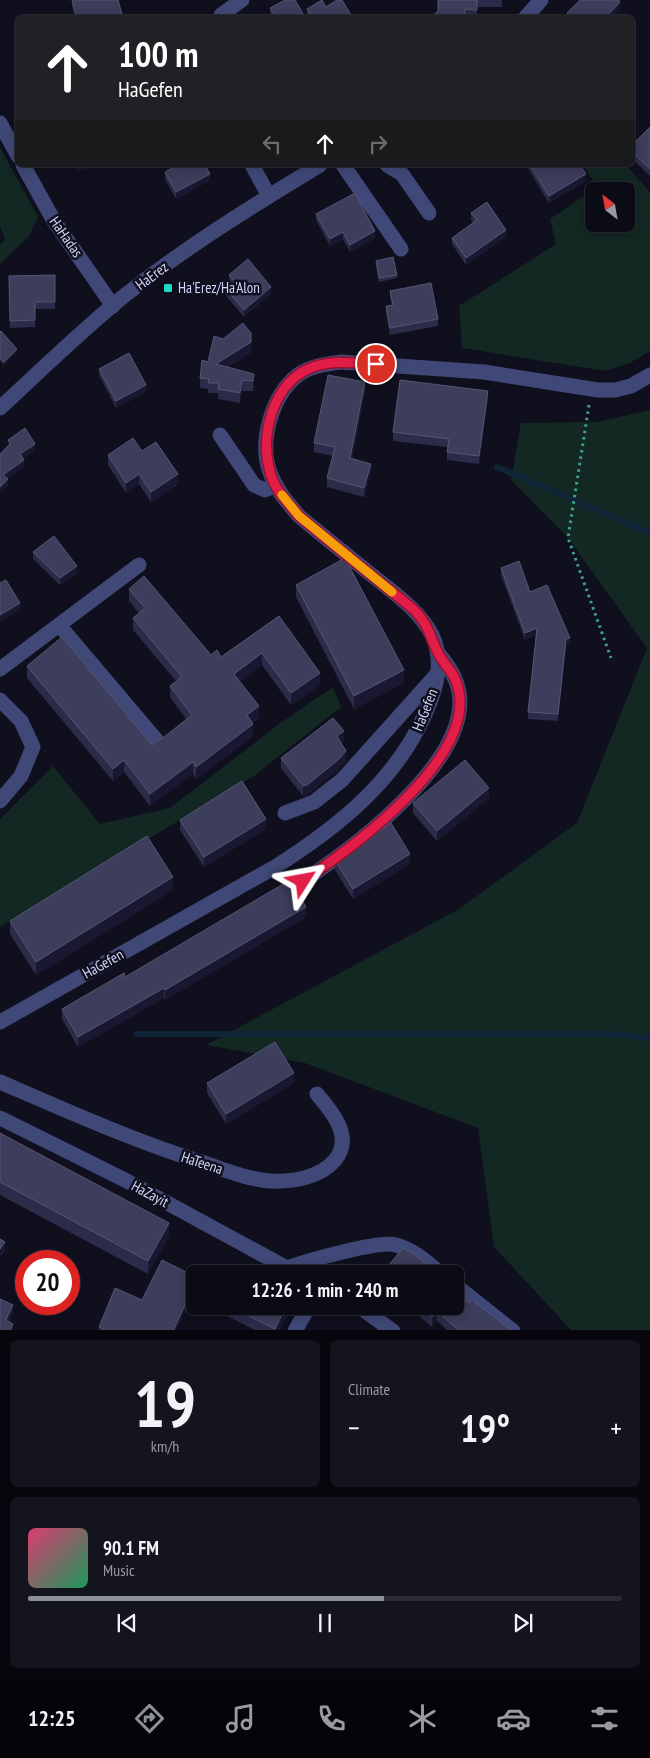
<!DOCTYPE html>
<meta charset="utf-8">
<style>
body{margin:0;font-family:"PT Sans Narrow",sans-serif;background:#14141f;color:#f1f3f6;height:100vh;display:flex;flex-direction:column;font-size:19px;white-space:nowrap}
*{box-sizing:border-box;margin:0}
p{font-size:16px;color:#9a9ba1}
.icon{flex:none;width:28px;height:28px;fill:none;stroke:currentColor;stroke-width:2;stroke-linecap:round;stroke-linejoin:round}
.map{position:relative;height:1330px;overflow:hidden}
.sheet{display:flex;flex-direction:column;gap:10px;padding:10px;background:#06060c;flex:1}
.sheet>*{flex:none}
.top-card{position:absolute;left:15px;top:15px;width:620px;height:152px;border-radius:8px;box-shadow:0 2px 12px #0003,0 0 0 1px #2b2b35;background:#202124;color:#fff;overflow:hidden}
.needle{width:32px;rotate:329deg}
.tools{position:absolute;left:585px;top:182px;display:grid;gap:10px}
.tools a{display:grid;place-items:center;width:50px;height:50px;border-radius:8px;background:#0b0b16;box-shadow:0 2px 12px #0003,0 0 0 1px #2b2b35;font-size:25px}
.speed{position:absolute;left:15px;top:1250px;display:flex;gap:10px;font-size:25px;font-weight:700;text-align:center}
.speed>*{display:grid;place-content:center;width:65px;height:65px;border-radius:50%;background:#0b0b16;box-shadow:0 2px 12px #0003,0 0 0 1px #2b2b35;line-height:1}
.speed .limit{border:8px solid #d22;background:#fff;color:#111}
.pin{position:absolute;display:grid;place-items:center;width:42px;height:42px;color:#fff;margin:-21px;border:2px solid #fff;border-radius:50%;box-shadow:0 1px 5px #0007}
.me{position:absolute;width:55px;margin:-28px;rotate:56deg;stroke-linejoin:round;filter:drop-shadow(0 0 4px #0008)}
.turn{display:flex;align-items:center;gap:18px;height:105px;padding:0 20px;font-size:22px}
.turn .icon{width:65px;height:65px;stroke-width:2.5}
.turn b{display:block;font-size:35px;line-height:42px}
.lanes{display:flex;align-items:center;height:48px;padding:0 20px;background:#0003;justify-content:center;gap:25px;direction:ltr}
.lanes .off{opacity:.35}
.big{font-size:38px;font-weight:800;line-height:1.1}
.sheet .tile{flex:1;display:flex;flex-direction:column;justify-content:center;gap:8px;min-width:0;padding:0 18px;border-radius:8px;background:#14141f}
.sheet .dial{align-items:center;gap:0}
.dial b{font-size:65px;line-height:1}
.song{display:flex;align-items:center;gap:15px}
.cover{width:60px;height:60px;border-radius:8px;background:linear-gradient(135deg,hsl(340 70% 55%),hsl(150 70% 35%))}
.played{height:5px;border-radius:2px;background:linear-gradient(90deg,#8c9099 60%,#2b2b35 60%)}
.keys{display:flex;justify-content:space-around;direction:ltr}
.heat{display:flex;justify-content:space-between;align-items:center;font-size:28px;direction:ltr}
.sheet .tiles{flex:1;display:grid;gap:10px;grid-template-columns:1fr 1fr}
.tile:last-child{grid-column:span 2}
.trip{position:absolute;left:186px;top:1265px;width:278px;height:50px;border-radius:8px;background:#0b0b16;box-shadow:0 2px 12px #0003,0 0 0 1px #2b2b35;font-weight:800;line-height:50px;text-align:center}
.tab-bar{display:flex;height:80px;justify-content:space-around;align-items:center;background:#040409;color:#9a9ba1}
.tab-bar .icon{width:35px;height:35px}
.tab-bar .current{color:#8c9099}
.tab-bar b{font-size:22px;color:#f1f3f6}
.map>svg:first-child{display:block}
.green{fill:#132723;fill-rule:evenodd}
.lines{fill:none;stroke-linecap:round;stroke-linejoin:round}
.stream{stroke:#0f2537;stroke-width:6}
.path{stroke:#3ea18a;stroke-width:3;stroke-dasharray:2.5 4;stroke-linecap:butt}
.minor{stroke:#404877;stroke-width:15}
.wall{fill:#2c2b49}
.shaded-wall{fill:#191830}
.building{fill:#3d3d5c;stroke:#555575}
.route-casing{stroke:#92132f;stroke-width:12}
.route{stroke:#e11d48;stroke-width:9}
.slow{stroke:#f59e0b;stroke-width:9}
.poi-dot{fill:#1ed9ca;stroke:#0f0f1e;stroke-width:2}
.labels{text-anchor:middle;stroke-width:5;stroke-linejoin:round;paint-order:stroke}
.street-label{font-size:15px;fill:#d2d5f9;stroke:#0f0f1e}
.poi-label{font-size:15px;fill:#d2d5f9;stroke:#0f0f1e;text-anchor:start}
</style>
<div class="map">
<svg width="650" height="1331" viewBox="0 0 650 1331">
<rect width="100%" height="100%" fill="#0f0f1e"/>
<g class="green">
<path d="M0,147L38,217L29,236L0,264V244L5,240L0,226Z"/>
<path d="M583,165H626L650,192V351L630,363L605,371L462,348L459,306L556,244L550,219L597,187ZM594,191H626V224H594Z"/>
<path d="M650,410V1330H571L494,1247L478,1128L305,1063L206,1045L459,909L577,823L647,648L568,538L511,480L521,423L597,422Z"/>
<path d="M333,687L341,707L254,776L0,927V819L53,766L100,824L170,808L279,724Z"/>
</g>
<g class="lines">
<g class="stream">
<path d="M497,467L650,533"/>
<path d="M136,1034H610L650,1038"/>
</g>
<path class="path" d="M589,405L568,538L611,658"/>
<g class="minor">
<path d="M221,15L242,0"/>
<path d="M525,18L541,0"/>
<path d="M0,123L18,156"/>
<path d="M23,165L54,221L113,306"/>
<path d="M252,165L269,196"/>
<path d="M343,165L401,249"/>
<path d="M387,165L402,174L429,213"/>
<path d="M0,408C41,370 81,331 124,296C186,247 252,206 320,165"/>
<path d="M220,435L254,485L265,490L276,485"/>
<path d="M59,625L158,742"/>
<path d="M0,669L139,565"/>
<path d="M0,700L21,721L33,747L21,776L0,801"/>
<path d="M285,813L314,802L342,780L438,673"/>
<path d="M303,881C353,848 471,761 459,692C456,676 448,665 438,653"/>
<path d="M0,1022L275,867C338,827 396,781 426,712C437,687 444,660 432,635C419,610 394,593 373,576C348,556 323,536 299,516C288,503 277,491 271,475C258,444 271,396 298,375C310,366 326,364 341,362L484,372L598,390H615L631,386L650,375"/>
<path d="M0,1082C67,1111 134,1141 204,1163C225,1170 247,1179 270,1181C292,1182 320,1178 335,1160C354,1137 332,1112 317,1094"/>
<path d="M0,1118L125,1180L298,1274"/>
<path d="M287,1268C306,1261 380,1240 396,1245C414,1250 427,1262 441,1274"/>
<path d="M455,1285L513,1331"/>
<path d="M358,1306L393,1331"/>
<path d="M295,1331L309,1306"/>
</g>
</g>
<g class="wall">
<path d="M72,0L123,18H75L72,6Z"/>
<path d="M438,0H502V7H477V18H430L438,11Z"/>
<path d="M619,1L620,9L612,18H567V13Z"/>
<path d="M326,7L353,18H308L307,16V9Z"/>
<path d="M270,8L305,18H272L270,15Z"/>
<path d="M650,127V176L632,159V145Z"/>
<path d="M526,165H580L586,181L549,203Z"/>
<path d="M165,172L210,180L176,199L165,179Z"/>
<path d="M471,213L506,237L466,265L452,244V238L473,223L471,220Z"/>
<path d="M316,214L375,238L350,252L343,239L330,246L316,220Z"/>
<path d="M376,261L397,275V278L379,282Z"/>
<path d="M55,275V309H35V327L10,328L9,276Z"/>
<path d="M229,275L271,294L244,317L226,296V289L231,284L229,282Z"/>
<path d="M390,291L438,319V326L390,335L386,313V306L392,305L390,297Z"/>
<path d="M0,332L17,352L4,365L0,361Z"/>
<path d="M223,339L251,343V352L228,367L254,374V384L253,391H242L240,403L218,399V393H208V389L200,388V378L208,362Z"/>
<path d="M99,369L146,392L116,408L99,375Z"/>
<path d="M365,391L352,459L371,473L364,497L327,487V478L333,456L314,452V443Z"/>
<path d="M488,399L479,464L447,460V447L393,441V432Z"/>
<path d="M142,451L178,484L151,502L139,484L126,493L108,465V455Z"/>
<path d="M33,552L77,573L60,585L33,559Z"/>
<path d="M501,568L530,592L570,645L566,646L558,721L528,719V712L536,635L525,640L501,575Z"/>
<path d="M296,585L404,683L354,709L296,597Z"/>
<path d="M129,589L211,655L221,657L279,616L320,685L291,705L262,665L240,681L259,718L252,723L253,736L196,779L193,774L150,806L124,772L113,781L27,678V666L152,745L164,737L186,719L170,697V686L176,681L133,630V618L139,613L129,601Z"/>
<path d="M344,741L341,743L346,761L337,771L307,795L303,796L281,768V758Z"/>
<path d="M489,798L437,841L413,813V803Z"/>
<path d="M180,820L266,829L204,867L180,830Z"/>
<path d="M335,860L410,864L353,899L335,870Z"/>
<path d="M173,890L36,975L10,934V921Z"/>
<path d="M306,917L165,1000L164,998L78,1047L62,1019V1009L125,977Z"/>
<path d="M207,1083H294L226,1124L207,1093Z"/>
<path d="M0,1133L169,1236L148,1274L0,1195Z"/>
<path d="M192,1281L191,1283L201,1306L196,1316L185,1311L176,1331H99V1327Z"/>
<path d="M213,1306H291L279,1331H257L213,1309Z"/>
<path d="M408,1306H455L512,1331H448L437,1321L432,1327Z"/>
</g>
<g class="shaded-wall">
<path d="M620,2V9L612,18H605Z"/>
<path d="M75,165H102L75,171Z"/>
<path d="M210,174V180L176,199V192Z"/>
<path d="M586,174V181L549,203V196Z"/>
<path d="M506,230V237L466,265V258Z"/>
<path d="M375,231V238L350,252V245Z"/>
<path d="M343,232V239L330,246V239Z"/>
<path d="M271,287V294L244,317V310Z"/>
<path d="M251,333V352L216,374V364Z"/>
<path d="M17,349V352L4,365V362Z"/>
<path d="M254,374V384L253,391V381Z"/>
<path d="M242,380V391L240,403V393Z"/>
<path d="M365,382V391L350,467V458Z"/>
<path d="M146,385V392L116,408V401Z"/>
<path d="M488,391V399L479,464V456Z"/>
<path d="M35,444V451L20,461V454Z"/>
<path d="M24,460V467L3,482V475Z"/>
<path d="M371,464V473L364,497V488Z"/>
<path d="M139,474V484L126,493V483Z"/>
<path d="M178,474V484L151,502V492Z"/>
<path d="M8,479V486L0,494V487Z"/>
<path d="M77,566V573L60,585V578Z"/>
<path d="M20,603V610L0,622V615Z"/>
<path d="M537,628V635L525,640V633Z"/>
<path d="M570,638V645L566,646L558,721V714L566,639Z"/>
<path d="M262,653V665L234,686V674Z"/>
<path d="M404,670V683L354,709V696Z"/>
<path d="M320,673V685L291,705V693Z"/>
<path d="M259,706V718L247,727V715Z"/>
<path d="M253,724V736L196,779V767Z"/>
<path d="M344,731V741L337,746V736Z"/>
<path d="M346,751V761L337,771L307,795L303,796V786Z"/>
<path d="M124,760V772L113,781V769Z"/>
<path d="M193,762V774L150,806V794Z"/>
<path d="M489,788V798L437,841V831Z"/>
<path d="M266,819V829L204,867V857Z"/>
<path d="M410,854V864L353,899V889Z"/>
<path d="M173,877V890L36,975V962Z"/>
<path d="M306,907V917L165,1000V990Z"/>
<path d="M164,988V998L78,1047V1037Z"/>
<path d="M294,1073V1083L226,1124V1114Z"/>
<path d="M169,1223V1236L148,1274V1261Z"/>
<path d="M5,1242V1251L0,1258V1249Z"/>
<path d="M192,1275V1281L188,1288V1282Z"/>
<path d="M13,1305V1314L6,1329V1320Z"/>
<path d="M185,1305V1311L176,1331H173Z"/>
<path d="M198,1306H201L196,1316V1310Z"/>
<path d="M286,1306H291L279,1331H275Z"/>
<path d="M437,1311V1321L432,1327V1317Z"/>
<path d="M13,1324V1331H10Z"/>
</g>
<g class="building">
<path d="M72,0H118L123,18H77Z"/>
<path d="M285,0H295L305,17L276,18L270,8Z"/>
<path d="M322,0L326,7L337,0H342L353,18H312L307,9Z"/>
<path d="M438,0H477V10L465,9V18H430L438,11Z"/>
<path d="M580,0H618L620,2L605,18H572L567,13Z"/>
<path d="M650,127V169L632,152V145Z"/>
<path d="M177,165H205L210,174L176,192L165,172Z"/>
<path d="M530,165H580L586,174L549,196Z"/>
<path d="M355,193L375,231L350,245L343,232L330,239L316,214Z"/>
<path d="M487,202L506,230L466,258L452,238L477,220L471,213Z"/>
<path d="M393,257L397,275L379,278L376,261Z"/>
<path d="M248,259L271,287L244,310L226,289L235,282L229,275Z"/>
<path d="M55,275V302H35V320L10,321L9,276Z"/>
<path d="M431,283L438,319L390,328L386,306L393,305L390,291Z"/>
<path d="M243,323L251,333V342L216,364L254,374L253,381L242,380L240,393L218,389L219,383H208L209,379L200,378L202,360L208,362L214,336L223,339Z"/>
<path d="M1,331L17,349L4,362L0,358V332Z"/>
<path d="M129,353L146,385L116,401L99,369Z"/>
<path d="M328,375L365,382L350,458L371,464L364,488L327,478L335,447L314,443Z"/>
<path d="M400,380L488,391L479,456L447,452L449,439L393,432Z"/>
<path d="M25,428L35,444L20,454L24,460L3,475L8,479L0,487V454L10,444L8,440Z"/>
<path d="M133,438L142,451L156,442L178,474L151,492L139,474L126,483L108,455Z"/>
<path d="M54,536L77,566L60,578L33,552Z"/>
<path d="M345,558L404,670L354,696L296,585Z"/>
<path d="M519,561L530,592L547,585L570,638L566,639L558,714L528,712L537,628L525,633L501,568Z"/>
<path d="M144,576L211,655L217,650L221,657L279,616L320,673L291,693L262,653L234,674L259,706L247,715L253,724L196,767L193,762L150,794L124,760L113,769L27,666L62,637L152,745L164,737L192,715L170,686L182,677L133,618L145,608L129,589Z"/>
<path d="M6,580L20,603L0,615V583Z"/>
<path d="M333,718L344,731L337,736L346,751L337,761L307,785L303,786L281,758Z"/>
<path d="M465,760L489,788L437,831L413,803Z"/>
<path d="M242,781L266,819L204,857L180,820Z"/>
<path d="M391,823L410,854L353,889L335,860Z"/>
<path d="M147,836L173,877L36,962L10,921Z"/>
<path d="M290,880L306,907L165,990L164,988L78,1037L62,1009L124,973L125,977Z"/>
<path d="M275,1042L294,1073L226,1114L207,1083Z"/>
<path d="M0,1133L169,1223L148,1261L0,1182Z"/>
<path d="M0,1239L5,1242L0,1249Z"/>
<path d="M403,1248L414,1254L436,1274H382V1273Z"/>
<path d="M162,1260L192,1275L188,1282L195,1285V1306H198L196,1310L185,1305L173,1331H107L99,1327L115,1288L142,1300Z"/>
<path d="M230,1266L247,1274H226Z"/>
<path d="M455,1290L469,1303L472,1300L512,1331H459L437,1311L432,1317L419,1306H455Z"/>
<path d="M0,1299L13,1305L6,1320L13,1324L10,1331H0Z"/>
<path d="M228,1306H286L275,1329Z"/>
</g>
<g class="lines">
<g class="route-casing">
<path id="route" d="M303,881C352,848 472,761 459,692C456,673 446,668 438,653C430,637 428,623 414,610C402,599 388,589 376,579C350,558 324,537 299,516C288,503 274,489 270,472C260,436 272,386 308,369C330,359 354,363 376,364"/>
</g>
<use href="#route" class="route"/>
<path class="slow" d="M282,495L299,516L392,592"/>
</g>
<rect class="poi-dot" x="163" y="283" width="10" height="10" rx="2.5"/>
<g class="labels">
<g class="street-label">
<text transform="translate(66 237) rotate(55)" y="5">HaHadas</text>
<text transform="translate(152 276) rotate(-37)" y="5">HaErez</text>
<text transform="translate(425 710) rotate(-68)" y="5">HaGefen</text>
<text transform="translate(103 964) rotate(-29)" y="5">HaGefen</text>
<text transform="translate(202 1163) rotate(18)" y="5">HaTeena</text>
<text transform="translate(150 1194) rotate(28)" y="5">HaZayit</text>
</g>
<g class="poi-label">
<text x="178" y="293">Ha'Erez/Ha'Alon</text>
</g>
</g>
</svg>
<div class="tools">
<a><svg class="needle" viewBox="-14 -14 28 28"><path d="M0-13l5 13h-10z" fill="#e53935"/><path d="M0 13l5-13h-10z" fill="#9a9ba1"/></svg></a>
</div>
<div class="speed"><div class="limit">20</div></div>
<div class="pin" style="left:376px;top:364px;background:#d93025"><svg class="icon" aria-label="arrive" viewBox="0 0 24 24"><path d="M6 21V4h12l-3 4 3 4H6"/></svg></div>
<svg class="me" style="left:303px;top:881px" viewBox="-20 -20 40 40"><path d="M0-17L14 15 0 8-14 15z" fill="#e11d48" stroke="#fff" stroke-width="4"/></svg>
<div class="trip">12:26 · 1 min · 240 m</div>
<div class="top-card">
<div class="turn"><svg class="icon" aria-label="ahead" viewBox="0 0 24 24"><path d="M12 20V5M6 11l6-6 6 6"/></svg><div><b>100 m</b>HaGefen</div></div>
<div class="lanes"><svg class="icon off" aria-label="left" viewBox="0 0 24 24"><path d="M17 20v-9H6M10 6l-5 5 5 5"/></svg><svg class="icon" aria-label="ahead" viewBox="0 0 24 24"><path d="M12 20V5M6 11l6-6 6 6"/></svg><svg class="icon off" aria-label="right" viewBox="0 0 24 24"><path d="M7 20v-9h11M14 6l5 5-5 5"/></svg></div>
</div>
</div>
<section class="sheet">
<div class="tiles">
<div class="tile dial"><b>19</b><p>km/h</p></div>
<div class="tile"><p>Climate</p>
<div class="heat"><a>−</a><b class="big">19°</b><a>+</a></div>
</div>
<div class="tile">
<div class="song"><i class="cover"></i><div><b>90.1 FM</b><p>Music</p></div></div>
<div class="played"></div>
<div class="keys"><svg class="icon" aria-label="previous" viewBox="0 0 24 24"><path d="M18 5L8 12l10 7zM5 5v14"/></svg><svg class="icon" aria-label="pause" viewBox="0 0 24 24"><path d="M8 5v14M16 5v14"/></svg><svg class="icon" aria-label="next" viewBox="0 0 24 24"><path d="M6 5l10 7-10 7zM19 5v14"/></svg></div>
</div>
</div>
</section>
<nav class="tab-bar">
<b>12:25</b>
<svg class="icon current" aria-label="directions" viewBox="0 0 24 24"><path d="M12 3l9 9-9 9-9-9zM9 14v-3h6M13 9l2 2-2 2"/></svg>
<svg class="icon" aria-label="music" viewBox="0 0 24 24"><path d="M9 18V5l10-2v13"/><circle cx="6" cy="18" r="3"/><circle cx="16" cy="16" r="3"/></svg>
<svg class="icon" aria-label="phone" viewBox="0 0 24 24"><path d="M5 4h4l2 5-3 2q2 4 5 5l2-3 5 2v4C11 20 4 13 5 4z"/></svg>
<svg class="icon" aria-label="climate" viewBox="0 0 24 24"><path d="M12 3v18M4 7l16 10M4 17L20 7"/></svg>
<svg class="icon" aria-label="car" viewBox="0 0 24 24"><path d="M5 17H2v-5l4-1 3-4h7l3 4 3 1v5h-3M9 17h6M6 11h13"/><circle cx="7" cy="17" r="2"/><circle cx="17" cy="17" r="2"/></svg>
<svg class="icon" aria-label="filters" viewBox="0 0 24 24"><path d="M4 7h16M4 17h16"/><circle cx="9" cy="7" r="2"/><circle cx="15" cy="17" r="2"/></svg>
</nav>
